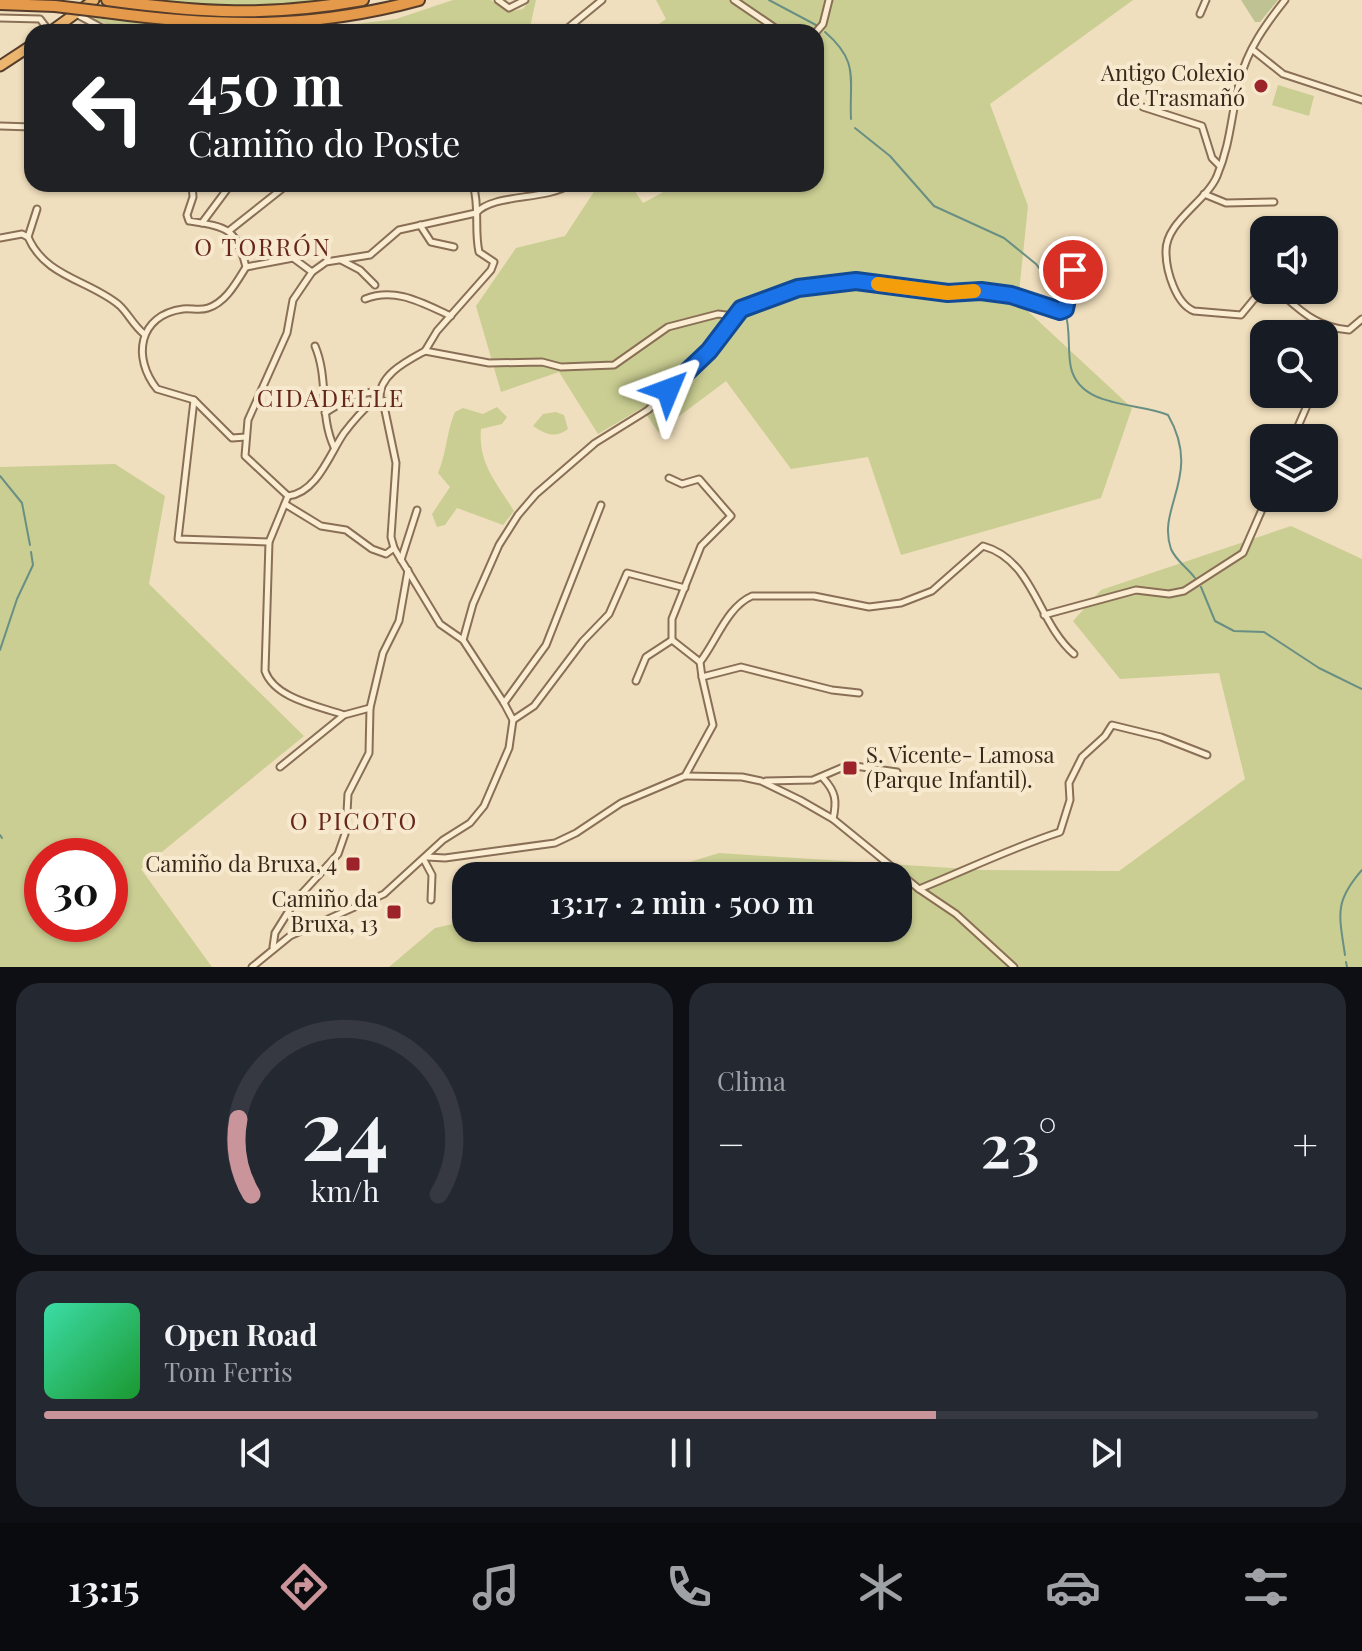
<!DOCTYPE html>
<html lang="es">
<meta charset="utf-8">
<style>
body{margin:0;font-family:"Playfair Display",serif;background:#242831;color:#f1f3f6;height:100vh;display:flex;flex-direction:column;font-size:30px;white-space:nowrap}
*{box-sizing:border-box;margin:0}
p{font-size:26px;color:#9ea1a6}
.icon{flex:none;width:44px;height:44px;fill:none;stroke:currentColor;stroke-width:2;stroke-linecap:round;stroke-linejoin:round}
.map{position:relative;height:967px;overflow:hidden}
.details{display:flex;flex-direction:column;gap:16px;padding:16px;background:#0d0f14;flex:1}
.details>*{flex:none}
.guide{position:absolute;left:24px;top:24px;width:800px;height:168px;border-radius:24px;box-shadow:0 2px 6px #0004;background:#202124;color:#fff;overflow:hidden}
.controls{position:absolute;left:1250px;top:216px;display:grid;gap:16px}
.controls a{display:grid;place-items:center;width:88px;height:88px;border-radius:16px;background:#171b24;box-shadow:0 2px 6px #0004;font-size:40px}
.speed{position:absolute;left:24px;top:838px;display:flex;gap:16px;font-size:40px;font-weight:700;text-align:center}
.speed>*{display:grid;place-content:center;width:104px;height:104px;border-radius:50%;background:#171b24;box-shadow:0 2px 6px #0004;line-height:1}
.speed .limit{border:12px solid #d22;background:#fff;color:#111}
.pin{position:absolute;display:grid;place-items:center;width:68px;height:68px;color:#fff;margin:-34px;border:4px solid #fff;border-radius:50%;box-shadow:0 2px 8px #0007}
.me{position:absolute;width:88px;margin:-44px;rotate:46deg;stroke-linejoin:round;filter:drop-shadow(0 0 6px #0008)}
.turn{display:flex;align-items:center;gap:28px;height:168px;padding:0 32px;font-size:36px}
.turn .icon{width:104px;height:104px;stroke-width:2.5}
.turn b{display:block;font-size:56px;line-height:68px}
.big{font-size:60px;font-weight:600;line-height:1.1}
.details .tile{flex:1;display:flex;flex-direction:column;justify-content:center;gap:12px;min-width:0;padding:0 28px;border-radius:24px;background:#242831}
.details .dial{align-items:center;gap:0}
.dial svg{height:208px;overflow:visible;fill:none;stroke:#363941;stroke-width:7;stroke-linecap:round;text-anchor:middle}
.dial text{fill:#f1f3f6;stroke:none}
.song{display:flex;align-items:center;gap:24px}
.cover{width:96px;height:96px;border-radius:12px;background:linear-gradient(135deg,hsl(160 70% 55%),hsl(130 70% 35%))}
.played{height:8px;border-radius:4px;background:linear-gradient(90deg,#ca959a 70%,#363941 70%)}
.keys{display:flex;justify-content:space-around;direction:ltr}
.heat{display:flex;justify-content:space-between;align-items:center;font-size:44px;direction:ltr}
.details .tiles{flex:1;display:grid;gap:16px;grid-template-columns:1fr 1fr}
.tile:last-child{grid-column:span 2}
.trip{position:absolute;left:452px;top:862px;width:460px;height:80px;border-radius:24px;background:#171b24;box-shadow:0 2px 6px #0004;font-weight:600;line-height:80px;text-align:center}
.tabs{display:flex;height:128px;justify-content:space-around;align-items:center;background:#090b0e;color:#9ea1a6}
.tabs .icon{width:56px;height:56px}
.tabs .selected{color:#ca959a}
.tabs b{font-size:36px;color:#f1f3f6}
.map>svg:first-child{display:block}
.green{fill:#cace92;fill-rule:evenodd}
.cemetery{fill:#bfc292}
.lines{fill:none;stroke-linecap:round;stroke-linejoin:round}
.stream{stroke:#698f84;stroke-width:2}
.minor-casing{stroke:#896f56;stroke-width:9}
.trunk-casing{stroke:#563d2b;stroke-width:13}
.motorway-casing{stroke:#563d2b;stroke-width:14}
.minor{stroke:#faedd2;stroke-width:5}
.trunk{stroke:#edb66f;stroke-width:9}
.motorway{stroke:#e49a4a;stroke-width:10}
.motorway-bridge-casing{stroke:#563d2b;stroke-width:14;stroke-linecap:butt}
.motorway-bridge{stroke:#e49a4a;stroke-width:10}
.route-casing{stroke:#114b97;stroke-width:20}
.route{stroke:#1a73e8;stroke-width:14}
.slow{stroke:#f59e0b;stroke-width:14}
.poi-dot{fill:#9b2329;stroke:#f7e9ce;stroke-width:3}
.labels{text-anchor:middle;stroke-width:8;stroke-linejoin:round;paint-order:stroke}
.poi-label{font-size:22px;fill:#38281c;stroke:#f7e9ce;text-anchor:end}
.neighbourhood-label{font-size:24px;letter-spacing:2px;fill:#662619;stroke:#f7e9ce}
</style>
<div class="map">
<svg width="1362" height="967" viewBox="0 0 1362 967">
<rect width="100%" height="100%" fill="#f0dfbe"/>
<g class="green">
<path d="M143,0H338C271,10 209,8 143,0Z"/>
<path d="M453,0H491L507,12L523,9L530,0H536L529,32H507L500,27L493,32H293L396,19Z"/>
<path d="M656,0H1133L990,104L1028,206L1018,302L1132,408L1101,498L901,555L868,457L791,469L726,381L658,432L642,408L598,434L559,372L501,392L476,306L516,248L565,236L599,184H630L643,203L678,184H816V32H647L666,19Z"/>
<path d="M87,16L261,32C221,32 118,35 87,16Z"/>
<path d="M1278,85L1314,96L1309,116L1272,105Z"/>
<path d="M497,407L507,417L502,424L481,429C478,464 497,483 514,511L503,525L457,508L445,525L437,527L432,514L450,487L438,473C447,452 446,433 455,412L463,408L483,414Z"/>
<path d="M556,412L564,415L568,429C555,439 545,434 533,426L543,414Z"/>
<path d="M115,464L165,496L149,584L304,736L141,869L212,967H0V467ZM42,856H110V924H42Z"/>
<path d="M1291,526L1362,559V967H389L435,928L466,921V928H898V876H644L719,853L983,870L1119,871L1245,779L1219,673L1120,679L1073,621L1101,590Z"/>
</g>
<path class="cemetery" d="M1241,0H1278L1260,22H1255Z"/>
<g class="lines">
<g class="stream">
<path d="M769,0L816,25"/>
<path d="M825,32C860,62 849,79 851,119"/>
<path d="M855,128L890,156L934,206L1004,238L1036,264L1057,291L1063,307"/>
<path d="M1065,312C1071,329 1067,350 1071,368C1081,409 1139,402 1168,415C1203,476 1156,507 1171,549C1176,561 1188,568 1195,578"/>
<path d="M0,476L22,503L30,545"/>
<path d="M1201,587L1215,621L1234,631L1264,632L1319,668L1362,689"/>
<path d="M0,650L17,599L33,565L31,552"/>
<path d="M0,835L2,838"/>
<path d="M1345,955C1339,914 1334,902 1362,870"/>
<path d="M1346,962L1347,967"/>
</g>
<g class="minor-casing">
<g id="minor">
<path d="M498,0L509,8L525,0"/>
<path d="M734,0L781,32"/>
<path d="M1285,0C1266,24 1247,50 1240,80C1231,114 1231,143 1217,176C1206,202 1165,222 1166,252C1166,271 1176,304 1194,311L1241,315L1255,298L1285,297C1305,315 1321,328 1349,330L1362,319"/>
<path d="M76,14L102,28L176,32"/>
<path d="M1200,14L1206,0"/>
<path d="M0,18L40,19L50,32"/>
<path d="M563,32L602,0"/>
<path d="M816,32L823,24L829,0"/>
<path d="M1253,50L1283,74L1362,100"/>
<path d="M1143,107L1202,126L1212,158L1220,166"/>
<path d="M0,126L32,127"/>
<path d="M192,184L193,197L187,215L189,221C228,227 236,228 246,267L293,258L312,272L293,300L287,333L248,420L245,456L288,496C317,493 330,453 344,433C353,421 363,410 374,400L383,401L396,463L391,537L394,548L440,624L463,640L504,703L513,720L509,748L484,806L470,823L443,840L384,894L290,936L252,967"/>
<path d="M1204,194L1226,203L1274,202"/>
<path d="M202,223L231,184"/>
<path d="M420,225L431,242L454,247"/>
<path d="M230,230L283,188"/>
<path d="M28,237L37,209"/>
<path d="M0,238L22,234L28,237C45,277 89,280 119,305C128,313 133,325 144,334"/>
<path d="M341,260L360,270L375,285"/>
<path d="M246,267C236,283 226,302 208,308C200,311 191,308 183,309C138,315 132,358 157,389L194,400L232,438L246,437"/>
<path d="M312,272L326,262L370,255L399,230L476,213C494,193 545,201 571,184"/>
<path d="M365,299C396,287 422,303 451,316"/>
<path d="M315,346C329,379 319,415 334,447"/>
<path d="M425,351L489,363L542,362L561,367L614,365L668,327L718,314L734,316"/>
<path d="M425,351L437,331L491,270L494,262L479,252C474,229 480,207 473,184"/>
<path d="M1324,355L1333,328"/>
<path d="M380,399C378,375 407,361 425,351"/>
<path d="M194,400L178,539L269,542"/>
<path d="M325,413L354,395L379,391"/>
<path d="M1293,438L1312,394"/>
<path d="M669,478L682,484L699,479L731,516L701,546L672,619V640"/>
<path d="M288,496L269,542L265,671C275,699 319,706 344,715"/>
<path d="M285,504L321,526L346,530L372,549L386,554L394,548"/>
<path d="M401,560L417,510"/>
<path d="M1044,615L1136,590L1169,594L1184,591L1243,553L1267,498"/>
<path d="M463,640L473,604L499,545L518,515L536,494L595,443L648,410L709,351L741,309L798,288L856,281L948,293L981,291L1011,295L1060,311L1065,309L1073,270"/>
<path d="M636,681L646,657L672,640L700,662"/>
<path d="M859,693L832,690L741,667L702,677L700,662C717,640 727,607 752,596H814L869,607L901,603L932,591L983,546C1034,560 1037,622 1074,654"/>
<path d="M504,703L546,645L601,505"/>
<path d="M513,720L534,706L583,641L609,614L627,573L685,588"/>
<path d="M280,767L344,715L370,708"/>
<path d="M685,776L742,777L761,781L800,800L833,819L919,889L956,914L1014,967"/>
<path d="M823,778C836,792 837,801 833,819"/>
<path d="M766,781L813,780L848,765L897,772"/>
<path d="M427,857L445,858L555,843L576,833L621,803L685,776L713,725L702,677"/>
<path d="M424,860L432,875L431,900"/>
<path d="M919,889C966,870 1011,848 1060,832L1070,800L1069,783L1082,757L1105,736L1112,725L1161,737L1207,755"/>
<path d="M273,947L275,933L295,901L338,854L346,831L348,794L369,753L370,708L383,653L399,621L408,570"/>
</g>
</g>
<g class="trunk-casing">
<g id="trunk">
<path d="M50,32L94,0"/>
<path d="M0,66L32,45"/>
</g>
</g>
<g class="motorway-casing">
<g id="motorway">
<path d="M107,0C202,13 268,17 363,0"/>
<path d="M0,4L55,6"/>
<path d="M105,12C216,27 310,30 419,0"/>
</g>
</g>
<use href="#minor" class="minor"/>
<use href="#trunk" class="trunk"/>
<use href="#motorway" class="motorway"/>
<g class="motorway-bridge-casing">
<path id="motorway-bridge" d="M55,6L105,12"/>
</g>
<use href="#motorway-bridge" class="motorway-bridge"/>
</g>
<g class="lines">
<g class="route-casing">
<path id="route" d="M668,390L709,351L741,309L798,288L856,281L948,293L981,291L1011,295L1060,311L1065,309L1073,270"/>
</g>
<use href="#route" class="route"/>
<path class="slow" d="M878,284L948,293L974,291"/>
</g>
<g class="poi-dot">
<circle cx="1261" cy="86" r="8"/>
<rect x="842" y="760" width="16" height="16" rx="4"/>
<rect x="345" y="856" width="16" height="16" rx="4"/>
<rect x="386" y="904" width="16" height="16" rx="4"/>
</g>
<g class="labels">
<g class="poi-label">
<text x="1245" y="81">Antigo Colexio<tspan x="1245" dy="25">de Trasmañó</tspan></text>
<text x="866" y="763" text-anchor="start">S. Vicente- Lamosa<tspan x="866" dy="25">(Parque Infantil).</tspan></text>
<text x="337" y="872">Camiño da Bruxa, 4</text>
<text x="378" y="907">Camiño da<tspan x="378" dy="25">Bruxa, 13</tspan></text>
</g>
<g class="neighbourhood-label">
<text x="263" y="256">O TORRÓN</text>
<text x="331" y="407">CIDADELLE</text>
<text x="354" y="830">O PICOTO</text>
</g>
</g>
</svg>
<div class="controls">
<a><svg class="icon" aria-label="sound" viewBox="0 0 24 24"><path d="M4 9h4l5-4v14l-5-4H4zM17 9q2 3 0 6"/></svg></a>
<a><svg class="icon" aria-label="search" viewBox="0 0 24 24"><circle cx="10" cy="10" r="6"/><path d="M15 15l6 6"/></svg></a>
<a><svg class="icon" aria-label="layers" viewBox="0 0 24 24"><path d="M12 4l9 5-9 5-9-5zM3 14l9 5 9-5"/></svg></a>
</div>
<div class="speed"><div class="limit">30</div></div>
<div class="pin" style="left:1073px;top:270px;background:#d93025"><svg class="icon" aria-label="arrive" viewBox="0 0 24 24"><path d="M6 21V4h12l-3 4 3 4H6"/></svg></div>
<svg class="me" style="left:668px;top:390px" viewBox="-20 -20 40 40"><path d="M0-17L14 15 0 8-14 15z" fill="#1a73e8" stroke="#fff" stroke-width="4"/></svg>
<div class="trip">13:17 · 2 min · 500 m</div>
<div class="guide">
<div class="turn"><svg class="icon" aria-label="left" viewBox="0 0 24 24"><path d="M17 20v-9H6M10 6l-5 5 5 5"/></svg><div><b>450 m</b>Camiño do Poste</div></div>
</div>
</div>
<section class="details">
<div class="tiles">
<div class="tile dial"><svg viewBox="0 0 100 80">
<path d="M14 69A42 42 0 1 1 86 69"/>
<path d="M14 69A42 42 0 0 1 9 40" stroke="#ca959a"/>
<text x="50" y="56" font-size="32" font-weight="700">24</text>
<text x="50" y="72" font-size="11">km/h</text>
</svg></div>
<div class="tile"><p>Clima</p>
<div class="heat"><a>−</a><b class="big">23°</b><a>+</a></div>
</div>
<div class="tile">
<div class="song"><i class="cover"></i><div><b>Open Road</b><p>Tom Ferris</p></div></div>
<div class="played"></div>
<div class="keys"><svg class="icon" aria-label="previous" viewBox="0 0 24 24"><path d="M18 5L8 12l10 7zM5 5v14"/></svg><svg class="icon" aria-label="pause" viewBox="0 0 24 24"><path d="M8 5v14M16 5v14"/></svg><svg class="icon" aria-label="next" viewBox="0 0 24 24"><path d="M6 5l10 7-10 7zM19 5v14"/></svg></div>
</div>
</div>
</section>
<nav class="tabs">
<b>13:15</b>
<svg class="icon selected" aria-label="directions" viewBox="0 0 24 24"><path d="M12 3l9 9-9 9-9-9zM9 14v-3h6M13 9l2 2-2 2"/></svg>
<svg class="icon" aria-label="music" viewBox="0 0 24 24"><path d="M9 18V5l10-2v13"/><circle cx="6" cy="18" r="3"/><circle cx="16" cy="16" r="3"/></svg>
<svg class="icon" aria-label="phone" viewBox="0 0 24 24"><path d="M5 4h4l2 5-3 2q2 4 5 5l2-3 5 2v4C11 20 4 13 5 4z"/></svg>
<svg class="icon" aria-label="climate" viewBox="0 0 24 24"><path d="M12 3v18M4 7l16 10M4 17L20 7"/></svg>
<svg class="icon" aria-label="car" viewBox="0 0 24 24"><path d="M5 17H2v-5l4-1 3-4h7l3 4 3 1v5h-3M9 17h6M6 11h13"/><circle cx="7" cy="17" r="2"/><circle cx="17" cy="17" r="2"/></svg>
<svg class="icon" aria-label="filters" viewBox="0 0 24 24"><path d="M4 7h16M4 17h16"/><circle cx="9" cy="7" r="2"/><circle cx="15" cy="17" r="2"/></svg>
</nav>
